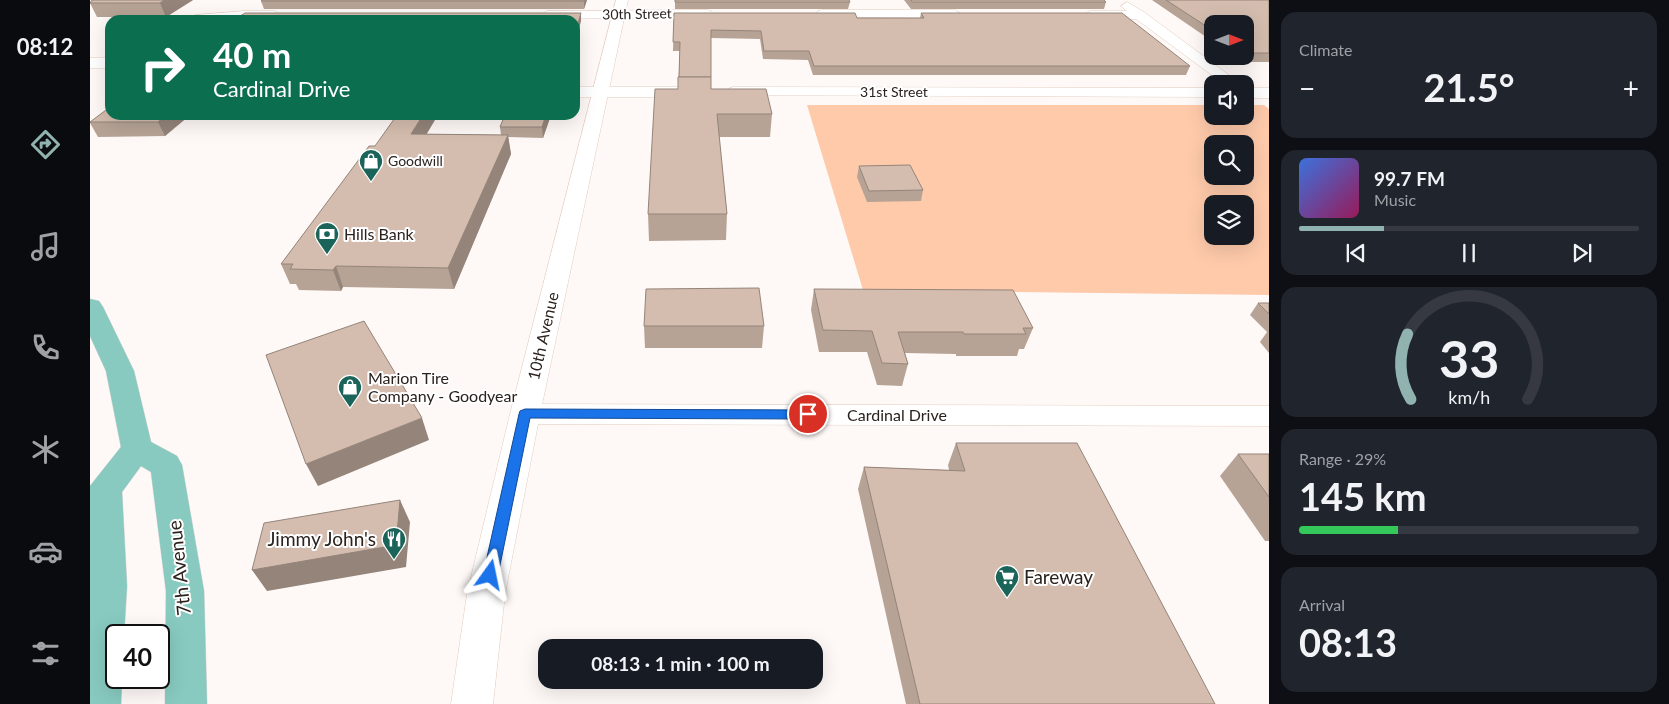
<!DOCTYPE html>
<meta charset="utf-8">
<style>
body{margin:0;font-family:Lato,sans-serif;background:#20242c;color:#f1f3f6;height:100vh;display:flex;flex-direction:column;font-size:19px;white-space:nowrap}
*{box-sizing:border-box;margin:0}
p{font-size:16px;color:#9ea1a6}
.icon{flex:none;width:28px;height:28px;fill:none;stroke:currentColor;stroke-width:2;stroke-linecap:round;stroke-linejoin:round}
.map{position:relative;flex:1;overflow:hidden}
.panel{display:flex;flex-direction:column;gap:12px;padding:12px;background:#0d0f14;width:400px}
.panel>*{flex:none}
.hud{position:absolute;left:15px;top:15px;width:475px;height:105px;border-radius:15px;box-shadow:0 5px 20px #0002;background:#0b6e4f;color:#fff;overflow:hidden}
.needle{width:32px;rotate:90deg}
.tools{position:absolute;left:1114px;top:15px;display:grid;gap:10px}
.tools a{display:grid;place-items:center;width:50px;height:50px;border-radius:10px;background:#171b24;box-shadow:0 5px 20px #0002;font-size:25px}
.speed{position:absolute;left:15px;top:624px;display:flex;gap:10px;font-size:25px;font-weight:700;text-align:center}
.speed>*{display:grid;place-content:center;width:65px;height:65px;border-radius:50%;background:#171b24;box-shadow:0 5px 20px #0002;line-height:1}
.speed .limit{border:2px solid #111;border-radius:8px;background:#fff;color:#111}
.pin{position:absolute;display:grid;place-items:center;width:42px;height:42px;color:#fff;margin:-21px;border:2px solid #fff;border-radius:50%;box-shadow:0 1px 5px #0007}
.me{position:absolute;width:55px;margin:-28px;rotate:12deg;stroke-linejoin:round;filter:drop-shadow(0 0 4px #0008)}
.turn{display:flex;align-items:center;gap:18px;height:105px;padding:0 25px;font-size:22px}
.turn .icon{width:65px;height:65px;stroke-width:2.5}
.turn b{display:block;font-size:35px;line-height:42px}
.big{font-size:38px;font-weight:700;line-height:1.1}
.panel .tile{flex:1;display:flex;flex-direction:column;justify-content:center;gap:8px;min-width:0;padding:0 18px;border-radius:15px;background:#20242c}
.panel .dial{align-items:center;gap:0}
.dial svg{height:130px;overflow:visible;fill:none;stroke:#363941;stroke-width:7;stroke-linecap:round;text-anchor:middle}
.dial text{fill:#f1f3f6;stroke:none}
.song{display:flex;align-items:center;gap:15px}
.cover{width:60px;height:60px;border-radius:8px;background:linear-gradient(135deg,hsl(220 70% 55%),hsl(330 70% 35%))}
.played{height:5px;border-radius:2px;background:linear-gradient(90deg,#91b3af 25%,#363941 25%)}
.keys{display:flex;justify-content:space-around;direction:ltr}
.heat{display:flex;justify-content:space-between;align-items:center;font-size:28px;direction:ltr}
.charge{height:8px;border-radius:4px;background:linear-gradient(90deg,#34c759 29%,#363941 0)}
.trip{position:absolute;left:448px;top:639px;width:285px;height:50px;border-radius:15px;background:#171b24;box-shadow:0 5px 20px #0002;font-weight:700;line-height:50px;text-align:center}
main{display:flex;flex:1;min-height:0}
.menu{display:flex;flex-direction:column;width:90px;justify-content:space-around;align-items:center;background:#090b0e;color:#9ea1a6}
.menu .icon{width:35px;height:35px}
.menu .on{color:#91b3af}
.menu b{font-size:22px;color:#f1f3f6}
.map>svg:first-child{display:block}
.green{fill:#fecaaa;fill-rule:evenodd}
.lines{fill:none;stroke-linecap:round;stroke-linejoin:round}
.street-casing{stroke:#e3cbbd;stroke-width:1}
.secondary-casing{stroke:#e3cbbd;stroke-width:1}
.primary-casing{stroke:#d9d7d6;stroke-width:1}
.street{fill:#fff;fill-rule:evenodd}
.secondary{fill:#fff;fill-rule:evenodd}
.primary{fill:#88cac0;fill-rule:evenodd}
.wall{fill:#b6a396}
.shaded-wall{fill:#94847a}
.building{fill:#d4bdae;stroke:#94847a}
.route{fill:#1a73e8;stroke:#114b97}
.labels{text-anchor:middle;stroke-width:4;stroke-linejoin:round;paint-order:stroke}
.far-street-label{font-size:14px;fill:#2b221d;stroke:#fff}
.far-poi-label{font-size:14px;fill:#2b221d;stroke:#fff;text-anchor:start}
.poi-label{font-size:16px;fill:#2b221d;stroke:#fff;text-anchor:start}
.street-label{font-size:16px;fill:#2b221d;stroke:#fff}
.near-poi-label{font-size:19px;fill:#2b221d;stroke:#fff;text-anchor:end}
.near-street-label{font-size:19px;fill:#2b221d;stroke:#fff}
</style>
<main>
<nav class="menu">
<b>08:12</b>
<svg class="icon on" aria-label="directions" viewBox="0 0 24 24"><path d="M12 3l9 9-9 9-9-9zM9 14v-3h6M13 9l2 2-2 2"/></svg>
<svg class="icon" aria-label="music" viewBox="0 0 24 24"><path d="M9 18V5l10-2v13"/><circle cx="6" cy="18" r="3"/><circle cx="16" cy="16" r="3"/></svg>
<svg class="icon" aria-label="phone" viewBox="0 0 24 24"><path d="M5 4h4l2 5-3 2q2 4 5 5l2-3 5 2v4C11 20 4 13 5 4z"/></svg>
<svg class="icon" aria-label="climate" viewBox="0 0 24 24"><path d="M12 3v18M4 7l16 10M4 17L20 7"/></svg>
<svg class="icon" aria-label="car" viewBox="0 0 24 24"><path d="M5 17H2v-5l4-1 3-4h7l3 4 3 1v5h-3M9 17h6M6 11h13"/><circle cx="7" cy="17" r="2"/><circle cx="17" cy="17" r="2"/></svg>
<svg class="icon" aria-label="filters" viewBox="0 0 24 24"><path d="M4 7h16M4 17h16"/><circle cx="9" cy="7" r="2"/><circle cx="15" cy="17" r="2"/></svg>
</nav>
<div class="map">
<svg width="1179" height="704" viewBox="0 0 1179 704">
<rect width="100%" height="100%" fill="#fef9f6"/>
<path class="green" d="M717,105H1122V116H1155V105H1174L1179,109V295L773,290ZM1122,144H1155V176H1122ZM1122,204H1155V236H1122Z"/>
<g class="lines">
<g class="street-casing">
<g id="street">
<path d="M1037,2L1054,12L1151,84H1134L1046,19H1000L994,15L1000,11H1037L1031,6Z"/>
<path d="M617,10L621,11L623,14L621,17L457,19L451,15L457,11Z"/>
<path d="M732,10H865L871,14L865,18L728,17L726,14L728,11Z"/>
<path d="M154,11H185L191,15L185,19H99L105,15Z"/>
<path d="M485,87H598L603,89L606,92L603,95L598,97H485Z"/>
<path d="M643,87L1122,88V97L638,95L635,92L638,89Z"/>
<rect x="1155" y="88" width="24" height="10"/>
<path d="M435,404L1179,406V426L435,424L425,421L421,414L425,407Z"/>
</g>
</g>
<g class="secondary-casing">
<g id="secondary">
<path d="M526,0H538L450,414L415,594L403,704H361L377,594L420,414Z"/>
<rect x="0" y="58" width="20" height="10"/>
</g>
</g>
<g class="primary-casing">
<path id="primary" d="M0,299L9,301L13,307L44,371L61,442L87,456L92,465L114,591L117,704H75L76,591L61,472L51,466L32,492L37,586L34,635H26V678H32L31,704H0V486L31,447L16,371L0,336Z"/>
</g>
<use href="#street" class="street"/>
<use href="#secondary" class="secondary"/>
<use href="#primary" class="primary"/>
</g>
<g class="wall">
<path d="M2,0H103L76,17H7L0,3V2Z"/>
<path d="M497,0L494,9H174L171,1Z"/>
<path d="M585,0L760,2L758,9H585Z"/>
<path d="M814,0H1014L1016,2L1014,9H821Z"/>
<path d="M1062,0H1179V62H1153L1145,56H1155V24H1122V41Z"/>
<path d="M584,13L767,18H830L831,13L1100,66L1096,75H723L718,60L673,59L670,39L621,38V89L682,114L680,137H629L637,214L636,240L559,241L558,214L588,89L590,51H583Z"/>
<path d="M100,115L75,136L8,137L0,123V121Z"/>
<path d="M194,115H240L235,120L196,119Z"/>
<path d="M415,115H461L453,138L418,137L421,154L364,289L253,287L251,291L209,290L206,284H200L191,264L285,146L336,134L411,135L410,127Z"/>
<path d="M769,166L833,190L831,201L777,202L767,177Z"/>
<path d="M724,289L943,328L934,349H929L927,356H866V354L815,353L818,364L812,386L787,385L777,352H729L721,310Z"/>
<path d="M1168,303H1179V353L1170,342L1177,332L1160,315Z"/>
<path d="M554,326H674L672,348H555Z"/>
<path d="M866,443L1125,704H816L768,489L774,467L859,470L858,465Z"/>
<path d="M1148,454H1179V541H1175L1130,476Z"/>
</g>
<g class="shaded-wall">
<path d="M74,0H103L76,17L70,3Z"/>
<path d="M494,0H497L494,9Z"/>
<path d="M491,13V21L486,42L485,33Z"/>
<path d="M76,115H100L75,136L68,122Z"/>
<path d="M233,115H240L235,120Z"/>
<path d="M333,115H348L326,152L321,134Z"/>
<path d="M456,115H461L453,138L452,127Z"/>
<path d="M418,135L421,154L364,289L358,268Z"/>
<path d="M246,266L253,287L251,291L243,270Z"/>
<path d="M332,418L339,440L228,486L216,464Z"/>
<path d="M310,500L320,522L316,567L177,591L162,570Z"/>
</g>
<g class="building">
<path d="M2,0H74L70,3H0Z"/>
<path d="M172,0H494V1H171Z"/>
<path d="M585,0H759L760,2H585Z"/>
<path d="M821,0H1014L1016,2H822Z"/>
<path d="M1076,0H1179V53H1158L1155,51V24H1122V30Z"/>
<path d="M155,13H491L485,33V20H144Z"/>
<path d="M584,13H765L767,18H834L831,13H1032L1100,66H724L719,51H674L671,31L621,30V77H589L590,42H583Z"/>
<path d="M588,77H621V89H676L682,114H627L637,214H558L565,89H588Z"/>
<path d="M20,107V115H76L68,122H0Z"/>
<path d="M307,115H333L321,134L418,135L358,268L246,266L243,270L200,269L203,264H191L279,146H285Z"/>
<path d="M415,115H456L452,127H410Z"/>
<path d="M820,165L833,190L779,191L769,166Z"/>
<path d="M669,288L674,326H554L556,289Z"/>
<path d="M724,289L923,290L943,328H933L936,334H874L873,332H808L818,364L792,363L782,331L733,330Z"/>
<path d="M1168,303H1179V314Z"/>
<path d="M274,321L332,418L216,464L176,355Z"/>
<path d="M866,443H987L1125,704H830L774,467L875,471Z"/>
<path d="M1148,454H1179V497Z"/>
<path d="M310,500L306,545L162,570L174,523Z"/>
</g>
<path class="route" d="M435,409L718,410L722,411L724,414L722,418L718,419L440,418L408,575L406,580L400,582L395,580L393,575L429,414L430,411Z"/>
<defs>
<g id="shop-pin" transform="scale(1.25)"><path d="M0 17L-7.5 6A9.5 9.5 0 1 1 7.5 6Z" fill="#1b6459" stroke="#fff"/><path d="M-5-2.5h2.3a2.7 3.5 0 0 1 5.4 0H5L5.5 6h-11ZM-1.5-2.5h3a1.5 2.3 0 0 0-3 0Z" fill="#fff"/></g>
<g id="bank-pin" transform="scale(1.25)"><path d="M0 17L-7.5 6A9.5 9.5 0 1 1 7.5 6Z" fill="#1b6459" stroke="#fff"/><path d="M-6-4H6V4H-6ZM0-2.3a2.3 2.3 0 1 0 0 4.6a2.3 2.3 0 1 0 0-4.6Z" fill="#fff"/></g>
<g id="restaurant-pin" transform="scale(1.25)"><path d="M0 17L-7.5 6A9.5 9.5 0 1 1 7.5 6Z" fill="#1b6459" stroke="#fff"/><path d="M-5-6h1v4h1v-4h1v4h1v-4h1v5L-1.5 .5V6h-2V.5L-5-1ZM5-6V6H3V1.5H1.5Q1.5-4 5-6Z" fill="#fff"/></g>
<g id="supermarket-pin" transform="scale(1.25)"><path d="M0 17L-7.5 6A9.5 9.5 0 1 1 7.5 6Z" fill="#1b6459" stroke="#fff"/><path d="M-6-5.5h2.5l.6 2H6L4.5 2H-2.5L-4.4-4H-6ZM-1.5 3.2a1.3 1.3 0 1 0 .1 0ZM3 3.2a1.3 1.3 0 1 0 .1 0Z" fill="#fff"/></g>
</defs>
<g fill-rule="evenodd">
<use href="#shop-pin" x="281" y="161"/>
<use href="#bank-pin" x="237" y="234"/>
<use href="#shop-pin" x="260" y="387"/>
<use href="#restaurant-pin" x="304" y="539"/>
<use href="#supermarket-pin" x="917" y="577"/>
</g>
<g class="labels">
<g class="far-street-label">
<text transform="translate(547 14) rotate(-1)" y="5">30th Street</text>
<text x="804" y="97">31st Street</text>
</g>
<g class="far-poi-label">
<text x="298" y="166">Goodwill</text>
</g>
<g class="poi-label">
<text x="254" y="240">Hills Bank</text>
<text x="278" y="384">Marion Tire<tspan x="278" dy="18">Company - Goodyear</tspan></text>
</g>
<g class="street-label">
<text transform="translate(453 336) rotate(-77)" y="6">10th Avenue</text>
<text x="807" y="421">Cardinal Drive</text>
</g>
<g class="near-poi-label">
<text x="286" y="546">Jimmy John's</text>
<text x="934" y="584" text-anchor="start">Fareway</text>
</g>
<g class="near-street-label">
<text transform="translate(89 568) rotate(-96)" y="7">7th Avenue</text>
</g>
</g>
</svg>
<div class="tools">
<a><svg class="needle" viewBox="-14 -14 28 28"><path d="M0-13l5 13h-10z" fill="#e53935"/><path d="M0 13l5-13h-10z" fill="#9ea1a6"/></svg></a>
<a><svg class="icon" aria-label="sound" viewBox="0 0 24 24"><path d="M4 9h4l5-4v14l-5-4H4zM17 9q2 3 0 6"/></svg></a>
<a><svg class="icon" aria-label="search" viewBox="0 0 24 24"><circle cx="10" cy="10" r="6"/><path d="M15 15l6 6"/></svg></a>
<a><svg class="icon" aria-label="layers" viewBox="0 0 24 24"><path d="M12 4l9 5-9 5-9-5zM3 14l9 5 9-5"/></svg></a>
</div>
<div class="speed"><div class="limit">40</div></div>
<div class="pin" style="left:718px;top:414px;background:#d93025"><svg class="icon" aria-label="arrive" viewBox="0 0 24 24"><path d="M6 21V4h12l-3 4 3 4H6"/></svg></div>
<svg class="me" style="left:400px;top:575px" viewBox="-20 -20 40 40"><path d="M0-17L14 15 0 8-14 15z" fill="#1a73e8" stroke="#fff" stroke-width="4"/></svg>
<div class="trip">08:13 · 1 min · 100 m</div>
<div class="hud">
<div class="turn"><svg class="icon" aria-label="right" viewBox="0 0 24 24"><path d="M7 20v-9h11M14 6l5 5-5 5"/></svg><div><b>40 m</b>Cardinal Drive</div></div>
</div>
</div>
<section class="panel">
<div class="tile"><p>Climate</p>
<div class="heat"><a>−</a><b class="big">21.5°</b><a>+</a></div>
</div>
<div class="tile">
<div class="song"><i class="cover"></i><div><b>99.7 FM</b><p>Music</p></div></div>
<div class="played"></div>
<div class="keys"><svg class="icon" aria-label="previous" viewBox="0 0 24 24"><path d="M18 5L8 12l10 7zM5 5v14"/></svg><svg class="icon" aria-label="pause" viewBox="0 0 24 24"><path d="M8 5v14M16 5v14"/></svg><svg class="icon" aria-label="next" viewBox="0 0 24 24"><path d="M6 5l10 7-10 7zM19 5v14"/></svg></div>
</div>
<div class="tile dial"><svg viewBox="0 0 100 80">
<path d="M14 69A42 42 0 1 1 86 69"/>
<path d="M14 69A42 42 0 0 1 12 29" stroke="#91b3af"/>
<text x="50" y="56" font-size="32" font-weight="700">33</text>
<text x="50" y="72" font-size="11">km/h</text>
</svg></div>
<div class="tile"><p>Range · 29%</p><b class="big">145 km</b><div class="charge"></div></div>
<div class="tile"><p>Arrival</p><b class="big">08:13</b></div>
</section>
</main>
